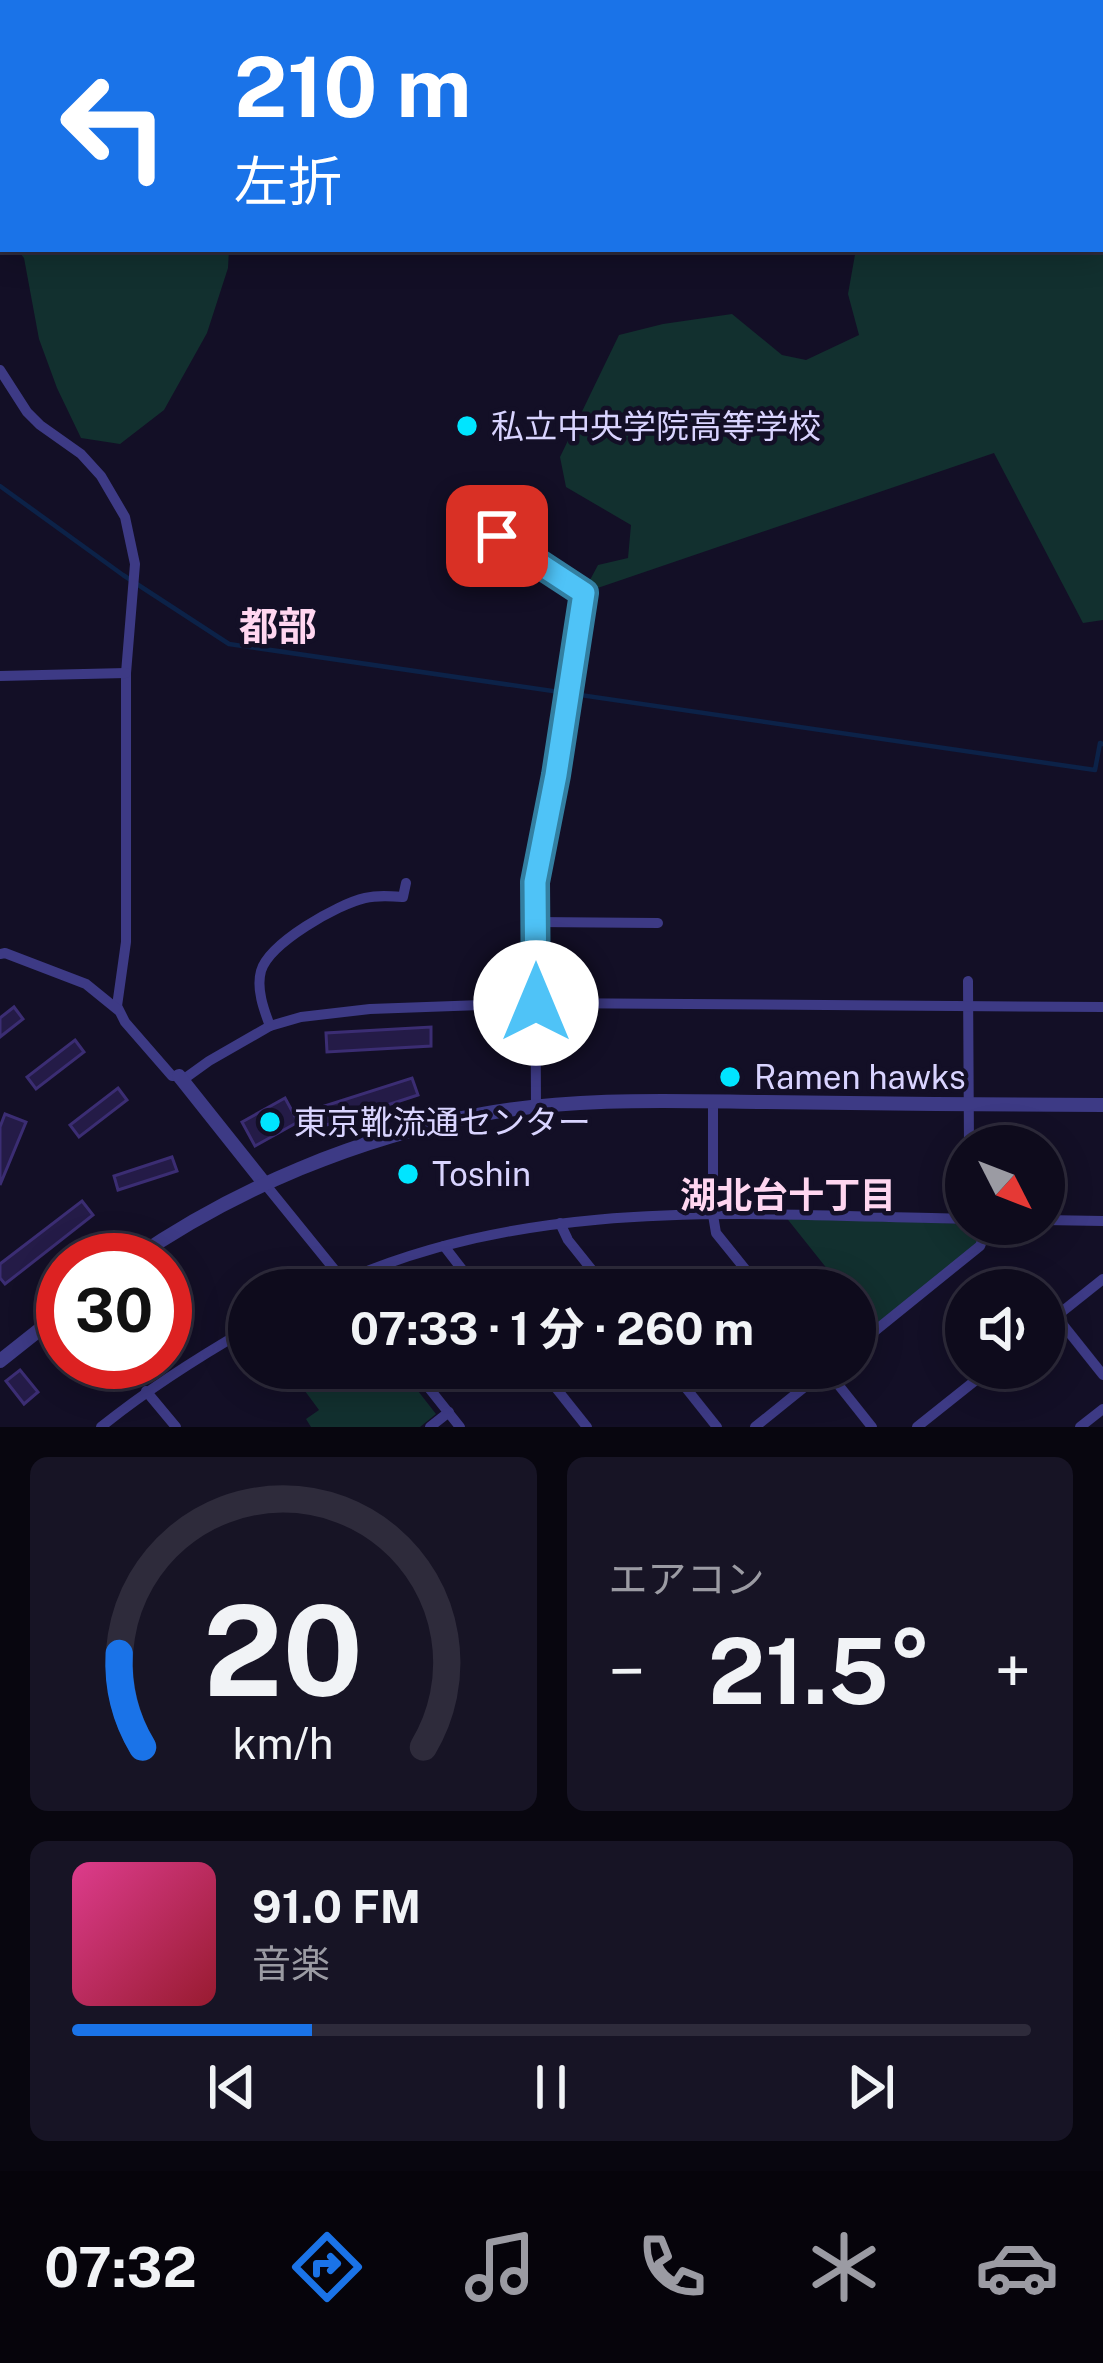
<!DOCTYPE html>
<html lang="ja">
<meta charset="utf-8">
<style>
body{margin:0;font-family:"Public Sans","Noto Sans JP",sans-serif;background:#171425;color:#f1f3f6;height:100vh;display:flex;flex-direction:column;font-size:45px;white-space:nowrap}
*{box-sizing:border-box;margin:0}
p{font-size:39px;color:#9b9ba3}
.icon{flex:none;width:66px;height:66px;fill:none;stroke:currentColor;stroke-width:2;stroke-linecap:round;stroke-linejoin:round}
.map{position:relative;height:1427px;overflow:hidden}
.side{display:flex;flex-direction:column;gap:30px;padding:30px;background:#08060f;flex:1}
.side>*{flex:none}
.hud{position:absolute;left:0px;top:0px;width:1104px;height:252px;box-shadow:0 6px 30px #0003,0 0 0 3px #2e2b3b;background:#1a73e8;color:#fff;overflow:hidden}
.needle{width:78px;rotate:132deg}
.buttons{position:absolute;left:945px;top:1125px;display:grid;gap:24px}
.buttons a{display:grid;place-items:center;width:120px;height:120px;border-radius:50%;background:#0e0b1c;box-shadow:0 6px 30px #0003,0 0 0 3px #2e2b3b;font-size:60px}
.speed{position:absolute;left:36px;top:1233px;display:flex;gap:24px;font-size:60px;font-weight:700;text-align:center}
.speed>*{display:grid;place-content:center;width:156px;height:156px;border-radius:50%;background:#0e0b1c;box-shadow:0 6px 30px #0003,0 0 0 3px #2e2b3b;line-height:1}
.speed .limit{border:18px solid #d22;background:#fff;color:#111}
.pin{position:absolute;display:grid;place-items:center;width:102px;height:102px;color:#fff;margin:-51px;border-radius:24px;box-shadow:0 6px 18px #0006}
.me{position:absolute;width:132px;margin:-66px;rotate:0deg;stroke-linejoin:round;filter:drop-shadow(0 0 9px #0008)}
.turn{display:flex;align-items:center;gap:42px;height:252px;padding:0 36px;font-size:54px}
.turn .icon{width:156px;height:156px;stroke-width:2.5}
.turn b{display:block;font-size:84px;line-height:102px}
.big{font-size:90px;font-weight:700;line-height:1.1}
.side .card{flex:1;display:flex;flex-direction:column;justify-content:center;gap:18px;min-width:0;padding:0 42px;border-radius:18px;background:#171425}
.side .dial{align-items:center;gap:0}
.dial svg{height:312px;overflow:visible;fill:none;stroke:#2e2b3b;stroke-width:7;stroke-linecap:round;text-anchor:middle}
.dial text{fill:#f1f3f6;stroke:none}
.song{display:flex;align-items:center;gap:36px}
.cover{width:144px;height:144px;border-radius:18px;background:linear-gradient(135deg,hsl(330 70% 55%),hsl(350 70% 35%))}
.played{height:12px;border-radius:6px;background:linear-gradient(90deg,#1a73e8 25%,#2e2b3b 25%)}
.keys{display:flex;justify-content:space-around;direction:ltr}
.heat{display:flex;justify-content:space-between;align-items:center;font-size:66px;direction:ltr}
.side .tiles{flex:1;display:grid;gap:30px;grid-template-columns:1fr 1fr}
.card:last-child{grid-column:span 2}
.trip{position:absolute;left:228px;top:1269px;width:648px;height:120px;border-radius:60px;background:#0e0b1c;box-shadow:0 6px 30px #0003,0 0 0 3px #2e2b3b;font-weight:700;line-height:120px;text-align:center}
.menu{display:flex;height:192px;justify-content:space-around;align-items:center;background:#06040b;color:#9b9ba3}
.menu .icon{width:84px;height:84px}
.menu .active{color:#1a73e8}
.menu b{font-size:54px;color:#f1f3f6}
.map>svg:first-child{display:block}
.green{fill:#12302f}
.lines{fill:none;stroke-linecap:round;stroke-linejoin:round}
.stream{stroke:#0c2248;stroke-width:4.5}
.building{fill:#241b47;stroke:#3b2d73;stroke-width:3}
.minor{stroke:#3d3a85;stroke-width:10}
.tertiary{stroke:#3d3a85;stroke-width:14}
.route-casing{stroke:#337fa1;stroke-width:30}
.route{stroke:#4fc3f7;stroke-width:21}
.poi-dot{fill:#00e5ff;stroke:#130f26;stroke-width:4.5}
.labels{text-anchor:middle;stroke-width:9;stroke-linejoin:round;paint-order:stroke}
.poi-label{font-size:33px;fill:#d9d4ff;stroke:#130f26;text-anchor:start}
.neighbourhood-label{font-size:36px;font-weight:bold;fill:#ffd6f0;stroke:#130f26}
.quarter-label{font-size:39px;font-weight:bold;fill:#ffd6f0;stroke:#130f26}
</style>
<div class="map">
<svg width="1103" height="1427" viewBox="0 0 1103 1427">
<rect width="100%" height="100%" fill="#130f26"/>
<g class="green">
<path d="M0,0H20L18,3H3V231L0,227Z"/>
<path d="M231,0H538L534,3H230Z"/>
<path d="M582,0H1103V620L1083,623L994,453L583,593L598,565L628,558L631,525L566,487L560,457L619,335L663,324L732,314L782,355L806,360L859,335L848,294L856,249H1101V3H585Z"/>
<path d="M17,249H229L228,268L207,333L164,410L120,444L81,438L57,388L39,339L24,258Z"/>
<path d="M785,1216L966,1224H989L980,1246L876,1331L855,1304V1290H844Z"/>
<path d="M288,1368H400L436,1414L420,1427H311L306,1419L319,1410Z"/>
</g>
<g class="lines">
<path class="stream" d="M0,486L123,575L229,644L1095,770L1100,743L1103,744"/>
</g>
<g class="building">
<path d="M14,1007L23,1019L0,1037V1018Z"/>
<path d="M431,1027V1046L327,1052L326,1033Z"/>
<path d="M75,1040L84,1052L36,1089L27,1077Z"/>
<path d="M412,1078L418,1095L317,1128L312,1110Z"/>
<path d="M118,1088L127,1100L79,1137L70,1125Z"/>
<path d="M285,1098L298,1122L255,1146L242,1122Z"/>
<path d="M5,1114L26,1122L0,1185V1127Z"/>
<path d="M172,1157L177,1171L118,1190L114,1176Z"/>
<path d="M82,1201L93,1215L5,1284L0,1278V1264Z"/>
<path d="M20,1370L38,1392L24,1404L6,1381Z"/>
</g>
<g class="lines">
<g class="minor">
<path d="M0,370L27,412L40,425L81,454L101,476L125,517L135,564L126,673V942L117,1006L125,1022L172,1076H179"/>
<path d="M497,536L583,593L556,775L535,882L536,1106"/>
<path d="M0,676L126,673"/>
<path d="M535,922L658,923"/>
<path d="M0,954L5,953L86,984L118,1010"/>
<path d="M968,981L969,1146"/>
<path d="M270,1026C264,1010 256,989 261,971C269,943 338,904 365,898C378,895 390,896 403,897L406,883"/>
<path d="M184,1079L209,1061L270,1026L301,1017L370,1009L536,1003L1103,1007"/>
<path d="M713,1101V1215L716,1233L762,1290"/>
<path d="M265,1184L351,1290"/>
<path d="M1044,1220L1103,1221"/>
<path d="M560,1223L568,1240L608,1290"/>
<path d="M444,1246L478,1290"/>
<path d="M324,1290C522,1193 753,1215 966,1219"/>
<path d="M1056,1316L1103,1375"/>
<path d="M1044,1326L1103,1279"/>
<path d="M855,1347L980,1246L989,1224"/>
<path d="M413,1368L460,1427"/>
<path d="M540,1368L587,1427"/>
<path d="M670,1368L717,1427"/>
<path d="M825,1368L872,1427"/>
<path d="M146,1391L176,1427"/>
<path d="M101,1427C148,1389 197,1358 249,1328"/>
<path d="M430,1427L449,1412"/>
<path d="M755,1427L828,1368"/>
<path d="M917,1427L991,1368"/>
<path d="M1080,1427L1103,1409"/>
</g>
<g class="tertiary">
<path d="M179,1076L265,1184"/>
<path d="M132,1260C236,1188 359,1137 483,1114C576,1097 672,1101 765,1102C878,1103 990,1105 1103,1105"/>
<path d="M0,1361L63,1311"/>
</g>
</g>
<g class="lines">
<g class="route-casing">
<path id="route" d="M497,536L584,593L556,775L535,882L536,1003"/>
</g>
<use href="#route" class="route"/>
</g>
<g class="poi-dot">
<circle cx="467" cy="426" r="12"/>
<circle cx="730" cy="1077" r="12"/>
<circle cx="270" cy="1122" r="12"/>
<circle cx="408" cy="1174" r="12"/>
</g>
<g class="labels">
<g class="poi-label">
<text x="491" y="438">私立中央学院高等学校</text>
<text x="754" y="1089">Ramen hawks</text>
<text x="294" y="1134">東京靴流通センター</text>
<text x="432" y="1186">Toshin</text>
</g>
<g class="neighbourhood-label">
<text x="788" y="1208">湖北台十丁目</text>
</g>
<g class="quarter-label">
<text x="278" y="640">都部</text>
</g>
</g>
</svg>
<div class="buttons">
<a><svg class="needle" viewBox="-14 -14 28 28"><path d="M0-13l5 13h-10z" fill="#e53935"/><path d="M0 13l5-13h-10z" fill="#9b9ba3"/></svg></a>
<a><svg class="icon" aria-label="sound" viewBox="0 0 24 24"><path d="M4 9h4l5-4v14l-5-4H4zM17 9q2 3 0 6"/></svg></a>
</div>
<div class="speed"><div class="limit">30</div></div>
<div class="pin" style="left:497px;top:536px;background:#d93025"><svg class="icon" aria-label="arrive" viewBox="0 0 24 24"><path d="M6 21V4h12l-3 4 3 4H6"/></svg></div>
<svg class="me" style="left:536px;top:1003px" viewBox="-20 -20 40 40"><circle r="19" fill="#fff"/><path d="M0-13L10 11 0 6-10 11z" fill="#4fc3f7"/></svg>
<div class="trip">07:33 · 1 分 · 260 m</div>
<div class="hud">
<div class="turn"><svg class="icon" aria-label="left" viewBox="0 0 24 24"><path d="M17 20v-9H6M10 6l-5 5 5 5"/></svg><div><b>210 m</b>左折</div></div>
</div>
</div>
<section class="side">
<div class="tiles">
<div class="card dial"><svg viewBox="0 0 100 80">
<path d="M14 69A42 42 0 1 1 86 69"/>
<path d="M14 69A42 42 0 0 1 8 45" stroke="#1a73e8"/>
<text x="50" y="56" font-size="32" font-weight="700">20</text>
<text x="50" y="72" font-size="11">km/h</text>
</svg></div>
<div class="card"><p>エアコン</p>
<div class="heat"><a>−</a><b class="big">21.5°</b><a>+</a></div>
</div>
<div class="card">
<div class="song"><i class="cover"></i><div><b>91.0 FM</b><p>音楽</p></div></div>
<div class="played"></div>
<div class="keys"><svg class="icon" aria-label="previous" viewBox="0 0 24 24"><path d="M18 5L8 12l10 7zM5 5v14"/></svg><svg class="icon" aria-label="pause" viewBox="0 0 24 24"><path d="M8 5v14M16 5v14"/></svg><svg class="icon" aria-label="next" viewBox="0 0 24 24"><path d="M6 5l10 7-10 7zM19 5v14"/></svg></div>
</div>
</div>
</section>
<nav class="menu">
<b>07:32</b>
<svg class="icon active" aria-label="directions" viewBox="0 0 24 24"><path d="M12 3l9 9-9 9-9-9zM9 14v-3h6M13 9l2 2-2 2"/></svg>
<svg class="icon" aria-label="music" viewBox="0 0 24 24"><path d="M9 18V5l10-2v13"/><circle cx="6" cy="18" r="3"/><circle cx="16" cy="16" r="3"/></svg>
<svg class="icon" aria-label="phone" viewBox="0 0 24 24"><path d="M5 4h4l2 5-3 2q2 4 5 5l2-3 5 2v4C11 20 4 13 5 4z"/></svg>
<svg class="icon" aria-label="climate" viewBox="0 0 24 24"><path d="M12 3v18M4 7l16 10M4 17L20 7"/></svg>
<svg class="icon" aria-label="car" viewBox="0 0 24 24"><path d="M5 17H2v-5l4-1 3-4h7l3 4 3 1v5h-3M9 17h6M6 11h13"/><circle cx="7" cy="17" r="2"/><circle cx="17" cy="17" r="2"/></svg>
</nav>
